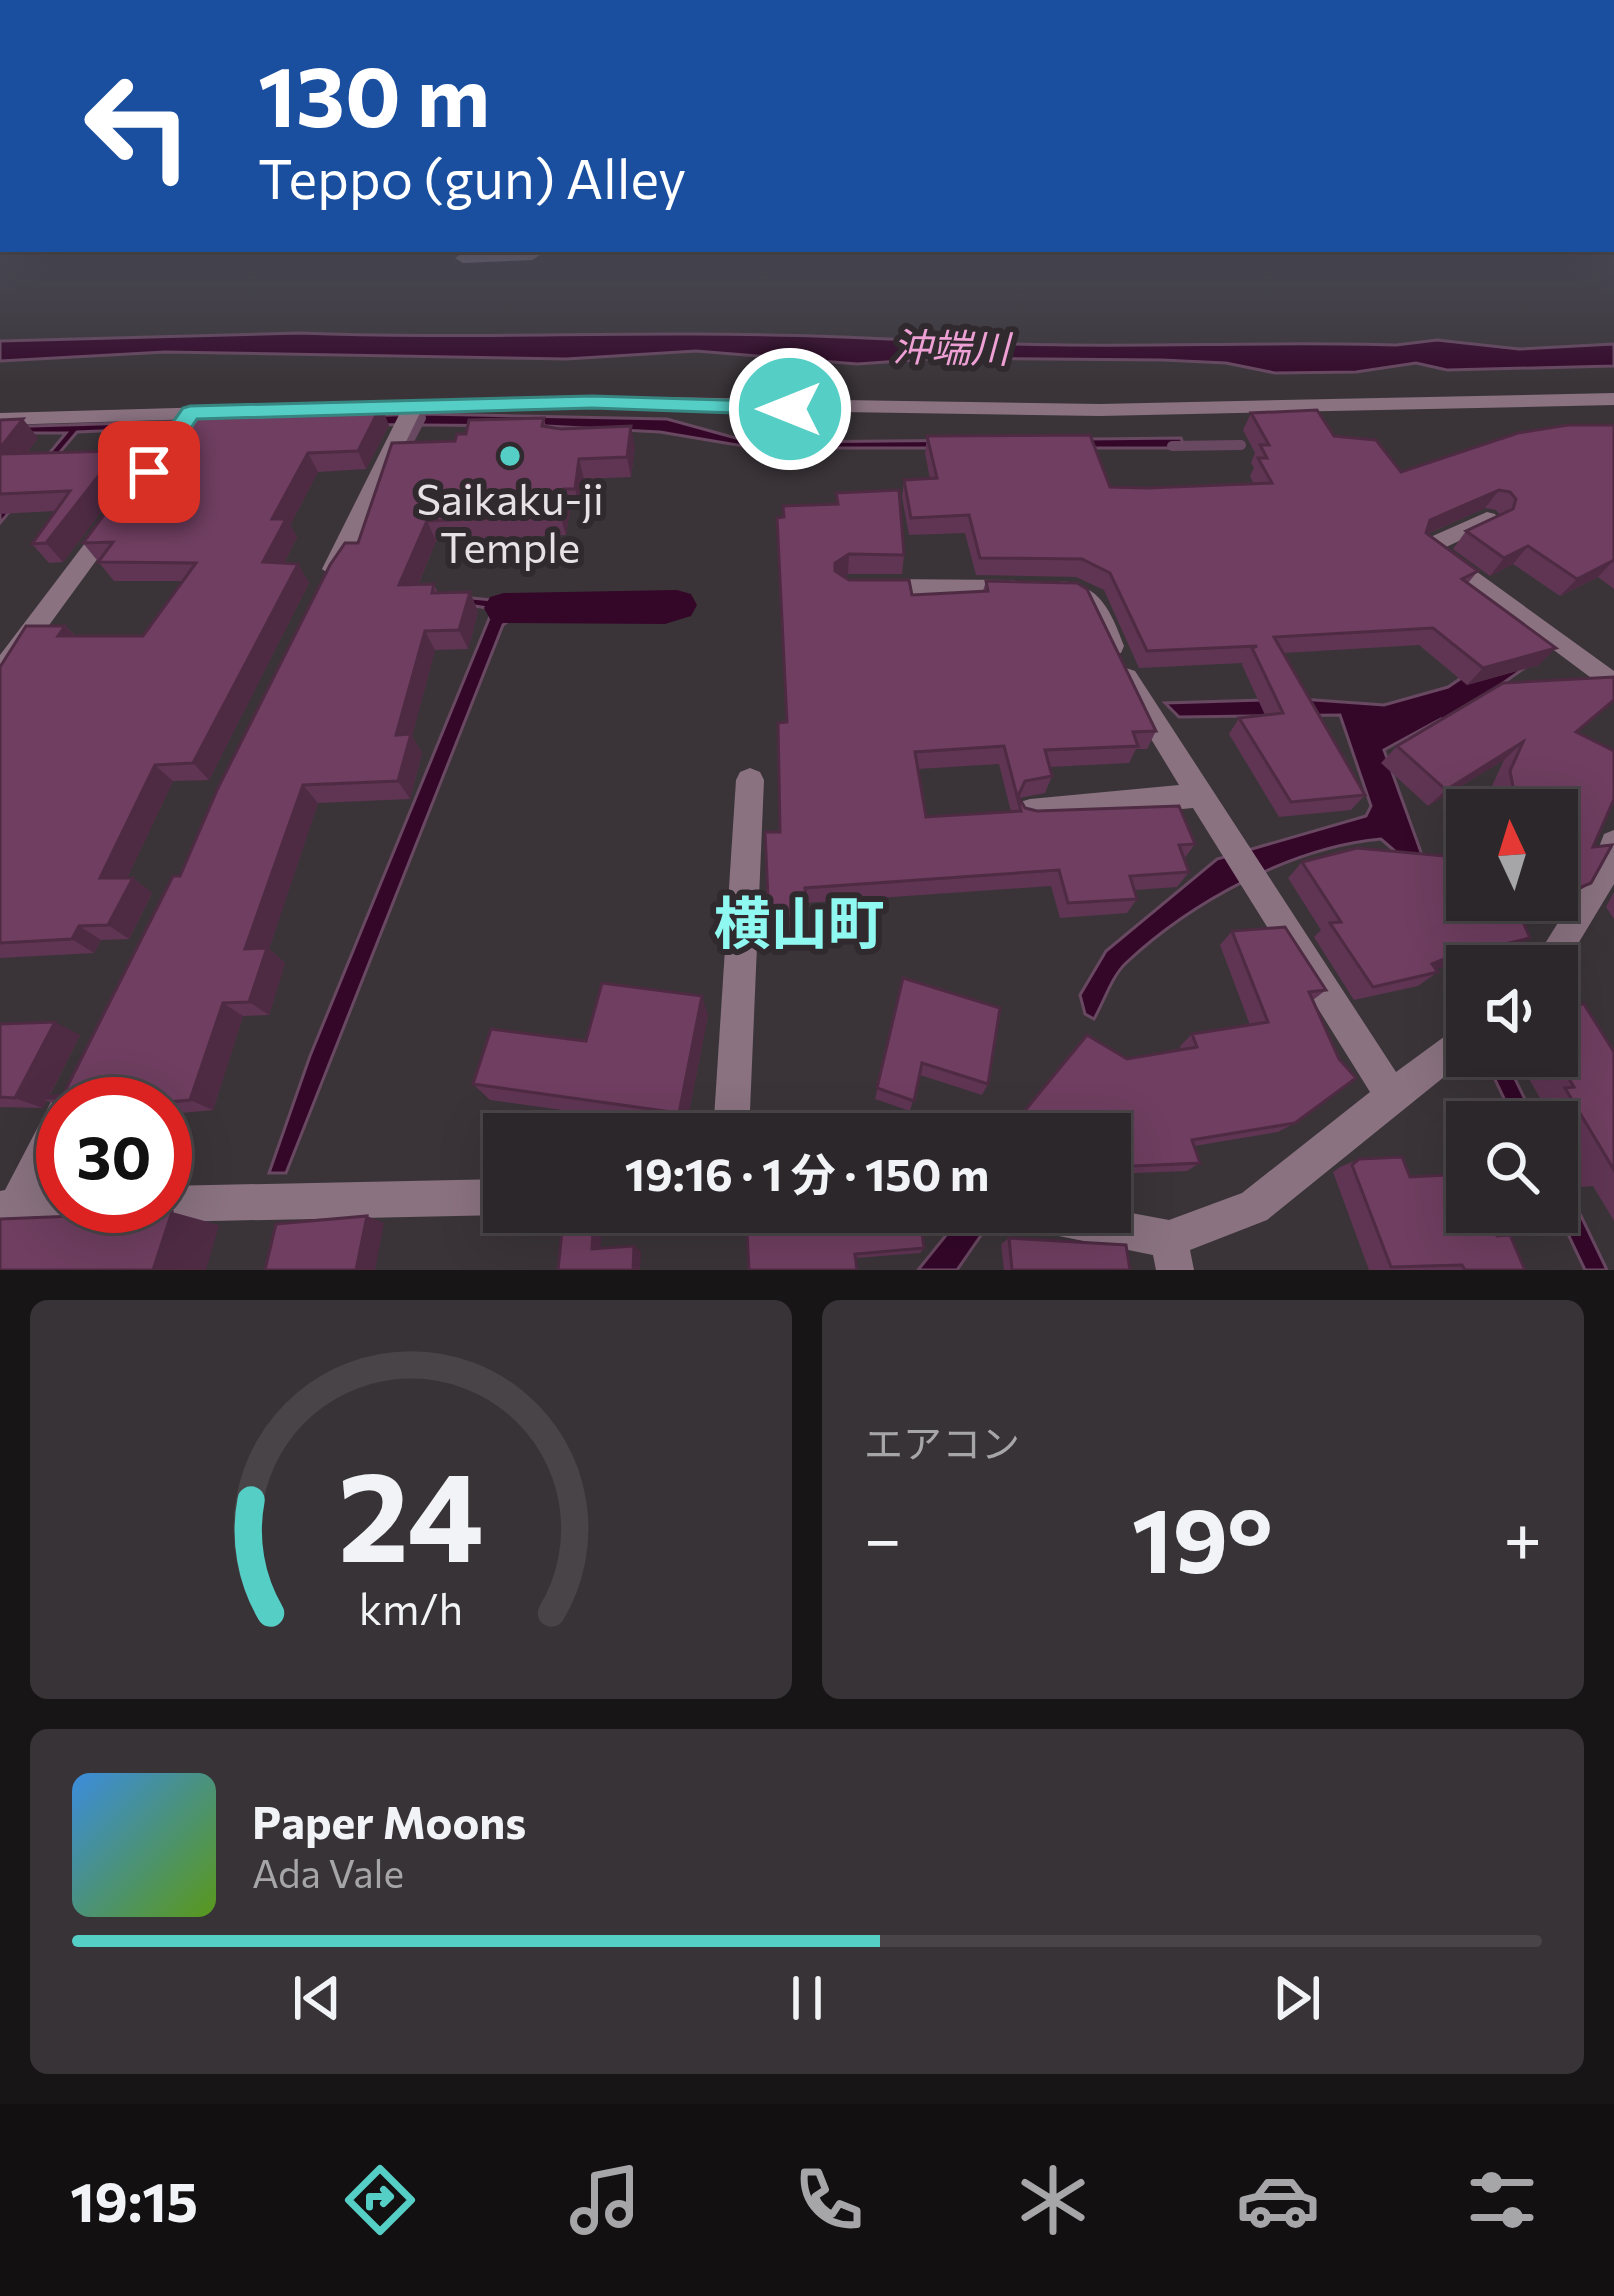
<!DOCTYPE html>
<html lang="ja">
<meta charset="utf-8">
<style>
body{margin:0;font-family:Commissioner,"Noto Sans JP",sans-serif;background:#383336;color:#f1f3f6;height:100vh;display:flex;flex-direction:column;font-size:45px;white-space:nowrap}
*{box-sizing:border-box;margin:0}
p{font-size:39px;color:#a6a5a8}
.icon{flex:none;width:66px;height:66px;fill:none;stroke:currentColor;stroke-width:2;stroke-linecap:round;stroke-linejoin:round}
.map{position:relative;height:1270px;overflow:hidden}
.side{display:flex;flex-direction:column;gap:30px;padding:30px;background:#181517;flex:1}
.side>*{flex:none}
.top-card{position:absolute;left:0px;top:0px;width:1614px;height:252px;box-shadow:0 12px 48px #0002,0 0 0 3px #484447;background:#1a4fa0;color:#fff;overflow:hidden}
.needle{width:78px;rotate:356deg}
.buttons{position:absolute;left:1446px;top:789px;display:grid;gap:24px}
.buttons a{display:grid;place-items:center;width:132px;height:132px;border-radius:0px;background:#2c272a;box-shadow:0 12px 48px #0002,0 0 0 3px #484447;font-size:60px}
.speed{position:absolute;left:36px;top:1077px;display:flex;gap:24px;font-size:60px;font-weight:700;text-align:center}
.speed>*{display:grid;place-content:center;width:156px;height:156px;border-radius:50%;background:#2c272a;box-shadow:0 12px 48px #0002,0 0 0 3px #484447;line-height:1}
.speed .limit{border:18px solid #d22;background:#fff;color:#111}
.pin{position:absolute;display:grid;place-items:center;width:102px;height:102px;color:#fff;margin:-51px;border-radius:24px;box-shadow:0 6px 18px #0006}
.me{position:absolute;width:132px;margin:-66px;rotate:270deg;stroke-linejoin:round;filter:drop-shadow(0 0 9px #0008)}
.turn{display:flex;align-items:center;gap:42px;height:252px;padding:0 60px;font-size:54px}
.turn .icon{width:156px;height:156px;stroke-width:2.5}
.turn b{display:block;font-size:84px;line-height:102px}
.big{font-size:90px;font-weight:700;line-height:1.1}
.side .widget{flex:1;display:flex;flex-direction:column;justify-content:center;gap:18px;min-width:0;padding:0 42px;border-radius:18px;background:#383336}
.side .dial{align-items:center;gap:0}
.dial svg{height:312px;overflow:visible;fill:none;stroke:#484447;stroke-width:7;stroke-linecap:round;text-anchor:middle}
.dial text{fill:#f1f3f6;stroke:none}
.song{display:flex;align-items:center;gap:36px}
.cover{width:144px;height:144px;border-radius:18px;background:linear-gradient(135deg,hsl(210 70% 55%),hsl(90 70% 35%))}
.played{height:12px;border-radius:6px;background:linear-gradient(90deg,#55cec6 55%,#484447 55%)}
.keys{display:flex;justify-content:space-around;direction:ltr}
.heat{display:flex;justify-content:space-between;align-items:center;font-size:66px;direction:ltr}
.side .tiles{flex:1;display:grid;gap:30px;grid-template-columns:1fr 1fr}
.widget:last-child{grid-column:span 2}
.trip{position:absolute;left:483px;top:1113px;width:648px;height:120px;border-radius:0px;background:#2c272a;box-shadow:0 12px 48px #0002,0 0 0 3px #484447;font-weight:700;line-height:120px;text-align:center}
.tabs{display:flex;height:192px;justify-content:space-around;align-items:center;background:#121011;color:#a6a5a8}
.tabs .icon{width:84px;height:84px}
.tabs .active{color:#55cec6}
.tabs b{font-size:54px;color:#f1f3f6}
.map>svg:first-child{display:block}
.water{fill:#340729;stroke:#694861;stroke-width:3}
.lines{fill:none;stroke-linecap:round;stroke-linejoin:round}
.stream{stroke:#694861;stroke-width:10}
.canal{fill:#340729;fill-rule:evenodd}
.street{fill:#8a7281;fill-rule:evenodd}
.wall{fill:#5f3553;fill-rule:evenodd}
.shaded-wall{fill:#4e2b43}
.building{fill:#6f3e60;stroke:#4e2b43;stroke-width:3;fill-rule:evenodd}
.route{fill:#55cec6;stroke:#378681;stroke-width:3}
.poi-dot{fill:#55cec6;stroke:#302a2e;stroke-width:4.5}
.labels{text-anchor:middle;stroke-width:12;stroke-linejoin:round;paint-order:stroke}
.far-water-label{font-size:39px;font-style:italic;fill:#efa1d6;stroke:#302a2e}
.poi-label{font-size:42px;fill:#e6e1e4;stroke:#302a2e}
.near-quarter-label{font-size:57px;font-weight:bold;fill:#8ff9f1;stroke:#302a2e}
</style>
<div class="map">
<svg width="1614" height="1270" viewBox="0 0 1614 1270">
<rect width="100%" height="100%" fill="#3a3438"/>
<g class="water">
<path d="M300,333C424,338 549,334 674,334C787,333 900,340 1012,344C1140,348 1268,341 1396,345L1437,340L1519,349L1614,344V366L1447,370L1416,363L1356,372L1275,373L1226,363L1162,360L944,358L857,364L696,351L566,359L165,352L0,361V341Z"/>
<path d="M423,414L667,419L743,440L781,442L1181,438L1185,448H755L660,432L546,426L304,424L207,558L170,428L77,432L0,523V513L66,433H0V427Z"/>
<path d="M431,594L513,602L517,615L503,625L286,1173H269L310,1056L493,609L426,598Z"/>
<path d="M1516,641L1540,657L1448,722L1441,719L1384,750L1467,979V1018L1404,859L1381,839C1292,847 1191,902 1126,963C1112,976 1104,1002 1094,1019L1085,1014L1080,995L1106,951L1217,859L1366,816L1371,806L1340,715L1179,717L1165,703L1301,699L1384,705L1448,687Z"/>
<path d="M1484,1056H1504L1536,1122H1515Z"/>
<path d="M1557,1166L1607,1270H1585L1557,1211Z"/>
<path d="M951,1229L984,1231L957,1270H918Z"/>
</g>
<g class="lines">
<g class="stream">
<path d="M1172,446L1241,445"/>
<path d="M402,454L421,418"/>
</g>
<path class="canal" d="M677,590L691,594L697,605L691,616L665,624L504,623L490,619L484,608L490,597L504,593Z"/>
<g class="street">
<path d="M550,249L532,260L463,263L455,258L463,253Z"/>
<path d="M1614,393V405L1100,416L593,408L420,413L344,569L333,577L322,569L400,413L0,425V413L593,396L1100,404Z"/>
<path d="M1487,512L1495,514L1498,519L1495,524L1444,548L1614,671V695L1416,547L1419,542Z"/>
<path d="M109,520L120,527L117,532L9,680L0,683V655L101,522Z"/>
<path d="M881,579L1014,580L1025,588L1014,596L881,595L870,587Z"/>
<path d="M1061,581C1101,585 1111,612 1124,646L1121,653H1103L1081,606L1053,595L1050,589Z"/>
<path d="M1126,668L1135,671L1396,1072L1467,1020L1470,1056L1267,1220L1190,1250L1194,1270H1156L1153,1255L1029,1230L1016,1225L1011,1212H1110V1209L1169,1220L1242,1193L1370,1092L1193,808L1030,823L1020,820L1016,811L1020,802L1030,799L1179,785L1114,678L1117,671Z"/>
<path d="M750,768L760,772L764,780L749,1134H713L736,780L740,772Z"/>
<path d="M1614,830V884L1558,977L1557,966H1531L1589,873L1604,834Z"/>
<path d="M63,1097L76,1104H63V1151L45,1189H63V1206H115L110,1219L97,1224L26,1227L13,1253L0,1259V1191L5,1190L51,1102Z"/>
<path d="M504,1179V1212H512L504,1215L165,1222L152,1217L147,1206H165V1186Z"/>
</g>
</g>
<g class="wall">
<path d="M232,413L389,425L366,469L318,472L290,525L297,537L284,563L298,564L309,583L209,780L173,781L127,878H133L152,893L129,939L101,940L94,953L0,958V667L65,626L76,636H143L183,581H114L83,543Z"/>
<path d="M1251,413L1334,436L1401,472L1614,425V589L1598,577L1560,596L1513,564L1490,576L1453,549L1466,531L1500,515L1496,510L1485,508L1427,534L1478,571L1468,583L1539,665L1467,685L1419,645L1284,653L1365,795L1351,810L1279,817L1229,734L1239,718L1265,715L1242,665L1243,663L1139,668L1104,590L1076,577L976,575L965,533L909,535L902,497L904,480L930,479L925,453L927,436L1110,487L1147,488L1254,484L1250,476L1254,468L1251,463L1255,453L1243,430Z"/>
<path d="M544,418L546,427L635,447L631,477L584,479L580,509L570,510L566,535L436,541L418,585L434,584L438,593L470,592L478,612L468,649L435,650L412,736L422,753L410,799L318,803L269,949L285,963L269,1015L243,1016L213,1110L171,1114L165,1130V1104H63V1132L47,1127L56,1104L47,1101L43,1108L0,1107V1024L80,1035L49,1097L63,1095L358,543L455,441L466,434Z"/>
<path d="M0,420L38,438L26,454L118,451L132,471L63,562L49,563L32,544L55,511L0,514Z"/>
<path d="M836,493L904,555L902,574H848L844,576L849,580L912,595L983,591L986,581L1156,731L1147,749H1136L1129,763L1050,767L1052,776L1045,793L1019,798L1025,808L1195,844L1184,859L1189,872L1177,887L1135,890L1137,899L1127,913L1060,918L1051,886L806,903L807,932L770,935L765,832H780L787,722L783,518L836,504ZM999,764L1011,812L926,817L918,769Z"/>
<path d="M1576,732L1568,898L1521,917L1530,938L1507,952L1435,969L1438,972L1418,986L1354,1000L1314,937L1321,930L1288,878L1302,862L1557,900V810H1494L1491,788L1504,760L1428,806L1381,763L1397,746Z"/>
<path d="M1467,826V842L1458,834Z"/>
<path d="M1614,892V919L1606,907Z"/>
<path d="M1232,931L1326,990L1313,1000L1295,1123L1278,1132L1194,1146L1200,1163L1187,1171L1110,1174V1134H1012L1011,1128L1087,1035L1127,1059L1181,1050L1180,1046L1192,1034L1250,1025L1220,945Z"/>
<path d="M903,978L988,1084L982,1095L920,1075L910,1111L875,1099Z"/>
<path d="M708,1015L686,1127L490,1100L473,1084L586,1041Z"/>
<path d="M1614,1052V1221L1593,1186L1582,1187L1557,1143V1122H1545L1533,1101L1540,1098L1516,1056H1557Z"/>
<path d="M1359,1159L1410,1177L1497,1236L1525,1270H1369L1333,1172L1340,1167Z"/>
<path d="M746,1212L924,1248L920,1253L856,1258Z"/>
<path d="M1009,1238L1130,1270H1004L1001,1244Z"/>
</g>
<g class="shaded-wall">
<path d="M381,406L389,425L366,469L358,451Z"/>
<path d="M23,419L38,438L11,473L0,461V448Z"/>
<path d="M631,426L635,447L631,477L627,457Z"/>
<path d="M118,451L132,471L63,562L46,543Z"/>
<path d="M308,453L318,472L290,525L297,537L275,581L263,562L272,519Z"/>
<path d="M579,459L584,479L580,509L575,489Z"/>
<path d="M564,489L570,510L566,535L560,515Z"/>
<path d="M1499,490L1485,508L1417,538L1430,520Z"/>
<path d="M427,521L436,541L409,605L399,585Z"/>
<path d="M1528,546L1513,564L1490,576L1504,558Z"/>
<path d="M849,554L848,574L834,582L835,563Z"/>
<path d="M1614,560L1598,577L1560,596L1577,579Z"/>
<path d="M298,564L309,583L209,780L193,763Z"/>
<path d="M470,592L478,612L468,649L459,630Z"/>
<path d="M65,626L83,644L58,636Z"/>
<path d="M425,631L435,650L412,736L422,753L410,799L398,781L396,735Z"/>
<path d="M1556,648L1539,665L1467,685L1483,668Z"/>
<path d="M1523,742L1504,760L1428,806L1446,790Z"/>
<path d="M155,765L173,781L120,893L100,878Z"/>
<path d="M303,785L318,803L269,949L285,963L269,1015L249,1002L245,949Z"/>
<path d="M133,878L152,893L129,939L108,925Z"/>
<path d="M1591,883L1568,898L1498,927L1519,912L1549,900H1557V897Z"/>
<path d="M79,926L101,940L94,953L72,939Z"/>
<path d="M1530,938L1507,952L1428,971L1432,964L1449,957Z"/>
<path d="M702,996L708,1015L686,1127L679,1113Z"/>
<path d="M223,1003L243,1016L213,1110L190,1100Z"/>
<path d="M55,1022L80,1035L48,1098H39L47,1101L43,1108L15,1098Z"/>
<path d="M165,1111L171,1114L166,1130L165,1129Z"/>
<path d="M172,1212L219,1225L206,1270H153Z"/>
<path d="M594,1212H603L600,1255L592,1249Z"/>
<path d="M367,1216L384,1223L375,1270H356Z"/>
<path d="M634,1246L641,1251L640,1270H633Z"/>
</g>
<g class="building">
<path d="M381,406L358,451L308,453L272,519H286L263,562L298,564L193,763L155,765L100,878H133L108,925L79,926L72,939L0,943V667L26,626H65L58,636H143L196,563L98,562L113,542L83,543L183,409L229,407L225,413Z"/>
<path d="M1317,410L1334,436L1376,440L1401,472L1518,433L1568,425H1614V560L1577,579L1528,546L1504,558L1466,531L1513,509L1516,499L1510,492L1499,490L1430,520L1426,533L1478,571L1462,579L1556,648L1483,668L1433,628L1274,637L1365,795L1291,802L1239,718L1283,713L1252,648L1257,646L1147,651L1110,573L1082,559L980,558L969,515L911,518L904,480L937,478L927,436L1090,435L1110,487L1147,488L1272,483L1258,458H1267L1260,445H1269L1251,413Z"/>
<path d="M544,418L542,426L561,429L631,426L627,457L579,459L575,489H564L560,515L427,521L399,585L434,584L432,593L470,592L459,630L425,631L396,735L411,734L398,781L303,785L245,949L267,948L249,1002L223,1003L190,1100L146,1104H63V1126L47,1127L59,1098H39L63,1095L173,876H180L218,788L330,565L345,543H358L392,443L455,441L457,434H466L469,420Z"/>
<path d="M23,419L0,448V420Z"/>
<path d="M118,451L46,543L32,544L70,491L0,494V454Z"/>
<path d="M899,490L904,555L849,554L835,563V571L849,580H909L912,595L988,591L986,581L1077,583L1087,589L1156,731L1133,732L1138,746L1045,750L1052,776L1025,781L1018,796L1025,808L1037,811L1179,806L1195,844L1179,845L1189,872L1130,876L1137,899L1068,903L1059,870L805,888L807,917L769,920L765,832H780L778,723L787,722L777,518L784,517L783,506L838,504L836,493ZM1004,746L1021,811L926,817L915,752Z"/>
<path d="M1614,677V700L1576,732L1614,751V799L1593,847L1612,845L1591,883L1557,897V810H1506L1517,807L1510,771L1523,742L1446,790L1397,746L1503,683Z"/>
<path d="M1357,848L1467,858V900H1549L1519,912L1530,938L1449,957L1432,964L1438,972L1373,987L1330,923L1341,922L1302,862Z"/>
<path d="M1285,927L1326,990L1309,992L1339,1059L1356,1078L1295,1123L1192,1140L1200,1163L1110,1167V1134H1021L1018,1119L1087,1035L1127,1059L1197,1047L1192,1034L1268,1022L1232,931Z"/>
<path d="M903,978L1000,1008L988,1084L922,1063L914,1101L877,1088Z"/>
<path d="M602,983L702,996L679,1113L473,1084L491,1029L586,1041Z"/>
<path d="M1584,1004L1614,1052V1170L1565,1088L1574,1087L1555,1056H1557V1007Z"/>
<path d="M55,1022L15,1098L0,1097V1024Z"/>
<path d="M1402,1157L1410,1177L1467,1174V1212H1486L1497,1236L1510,1235L1525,1270H1465L1462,1265L1391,1267L1352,1165L1359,1159Z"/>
<path d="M172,1212L153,1270H0V1219Z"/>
<path d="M564,1212H594L592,1249L634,1246L633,1270H558Z"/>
<path d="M746,1212H919L924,1248L855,1254L857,1270H749Z"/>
<path d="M367,1216L356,1270H265L276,1224Z"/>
<path d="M1009,1238L1126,1245L1130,1270H1012Z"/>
</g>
<linearGradient id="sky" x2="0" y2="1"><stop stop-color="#201d1f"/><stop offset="0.54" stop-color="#4f505e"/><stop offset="1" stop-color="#4f505e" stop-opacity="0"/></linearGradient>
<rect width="1614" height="386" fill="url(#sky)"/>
<path class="route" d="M592,396L790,402L801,409L790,415L592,408L197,419L157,477H141L138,472L183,408L190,406Z"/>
<circle class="poi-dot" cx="510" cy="456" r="12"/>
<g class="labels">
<g class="far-water-label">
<text transform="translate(951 348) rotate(1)" y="14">沖端川</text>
</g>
<g class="poi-label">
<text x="510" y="515">Saikaku-ji<tspan x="510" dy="48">Temple</tspan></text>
</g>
<g class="near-quarter-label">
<text x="799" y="944">横山町</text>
</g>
</g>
</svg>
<div class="buttons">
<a><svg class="needle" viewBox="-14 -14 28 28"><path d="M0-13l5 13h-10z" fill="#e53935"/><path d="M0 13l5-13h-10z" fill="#a6a5a8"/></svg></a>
<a><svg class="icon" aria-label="sound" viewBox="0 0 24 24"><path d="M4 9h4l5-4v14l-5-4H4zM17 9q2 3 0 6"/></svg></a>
<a><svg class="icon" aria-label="search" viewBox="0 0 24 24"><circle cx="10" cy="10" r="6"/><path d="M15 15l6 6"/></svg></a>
</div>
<div class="speed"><div class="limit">30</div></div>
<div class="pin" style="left:149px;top:472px;background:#d93025"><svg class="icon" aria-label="arrive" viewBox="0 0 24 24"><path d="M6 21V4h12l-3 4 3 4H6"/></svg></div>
<svg class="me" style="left:790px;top:409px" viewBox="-20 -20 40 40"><circle r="17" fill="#55cec6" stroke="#fff" stroke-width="3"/><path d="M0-11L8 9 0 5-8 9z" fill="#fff"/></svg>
<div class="trip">19:16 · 1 分 · 150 m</div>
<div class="top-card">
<div class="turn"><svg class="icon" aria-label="left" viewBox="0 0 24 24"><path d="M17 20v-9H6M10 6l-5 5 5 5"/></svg><div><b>130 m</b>Teppo (gun) Alley</div></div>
</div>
</div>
<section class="side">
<div class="tiles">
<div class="widget dial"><svg viewBox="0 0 100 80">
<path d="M14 69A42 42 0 1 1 86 69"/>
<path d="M14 69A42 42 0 0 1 9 40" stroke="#55cec6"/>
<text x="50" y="56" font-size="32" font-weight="700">24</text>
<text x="50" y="72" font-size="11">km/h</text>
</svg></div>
<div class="widget"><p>エアコン</p>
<div class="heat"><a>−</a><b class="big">19°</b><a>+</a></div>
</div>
<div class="widget">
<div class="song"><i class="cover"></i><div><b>Paper Moons</b><p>Ada Vale</p></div></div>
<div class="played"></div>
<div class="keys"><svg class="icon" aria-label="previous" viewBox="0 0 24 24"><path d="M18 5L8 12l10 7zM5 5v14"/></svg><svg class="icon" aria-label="pause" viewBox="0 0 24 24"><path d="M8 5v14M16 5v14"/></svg><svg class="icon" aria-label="next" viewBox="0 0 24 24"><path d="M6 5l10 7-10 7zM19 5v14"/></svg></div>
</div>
</div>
</section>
<nav class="tabs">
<b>19:15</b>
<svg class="icon active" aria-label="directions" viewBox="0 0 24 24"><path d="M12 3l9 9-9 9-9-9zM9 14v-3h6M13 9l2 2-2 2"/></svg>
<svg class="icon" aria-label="music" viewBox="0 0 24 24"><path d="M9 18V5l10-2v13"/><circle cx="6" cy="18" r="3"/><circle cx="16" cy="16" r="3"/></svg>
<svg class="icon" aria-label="phone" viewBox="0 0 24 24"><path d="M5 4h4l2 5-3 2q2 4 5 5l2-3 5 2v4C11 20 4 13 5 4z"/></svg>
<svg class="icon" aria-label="climate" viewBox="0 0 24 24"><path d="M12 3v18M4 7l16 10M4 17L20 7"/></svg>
<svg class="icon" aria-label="car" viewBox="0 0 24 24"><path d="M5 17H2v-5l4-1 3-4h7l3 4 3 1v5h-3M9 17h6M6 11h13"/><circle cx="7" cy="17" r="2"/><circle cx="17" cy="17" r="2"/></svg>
<svg class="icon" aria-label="filters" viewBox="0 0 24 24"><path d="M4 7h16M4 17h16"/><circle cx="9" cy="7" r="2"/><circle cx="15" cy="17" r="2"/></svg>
</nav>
